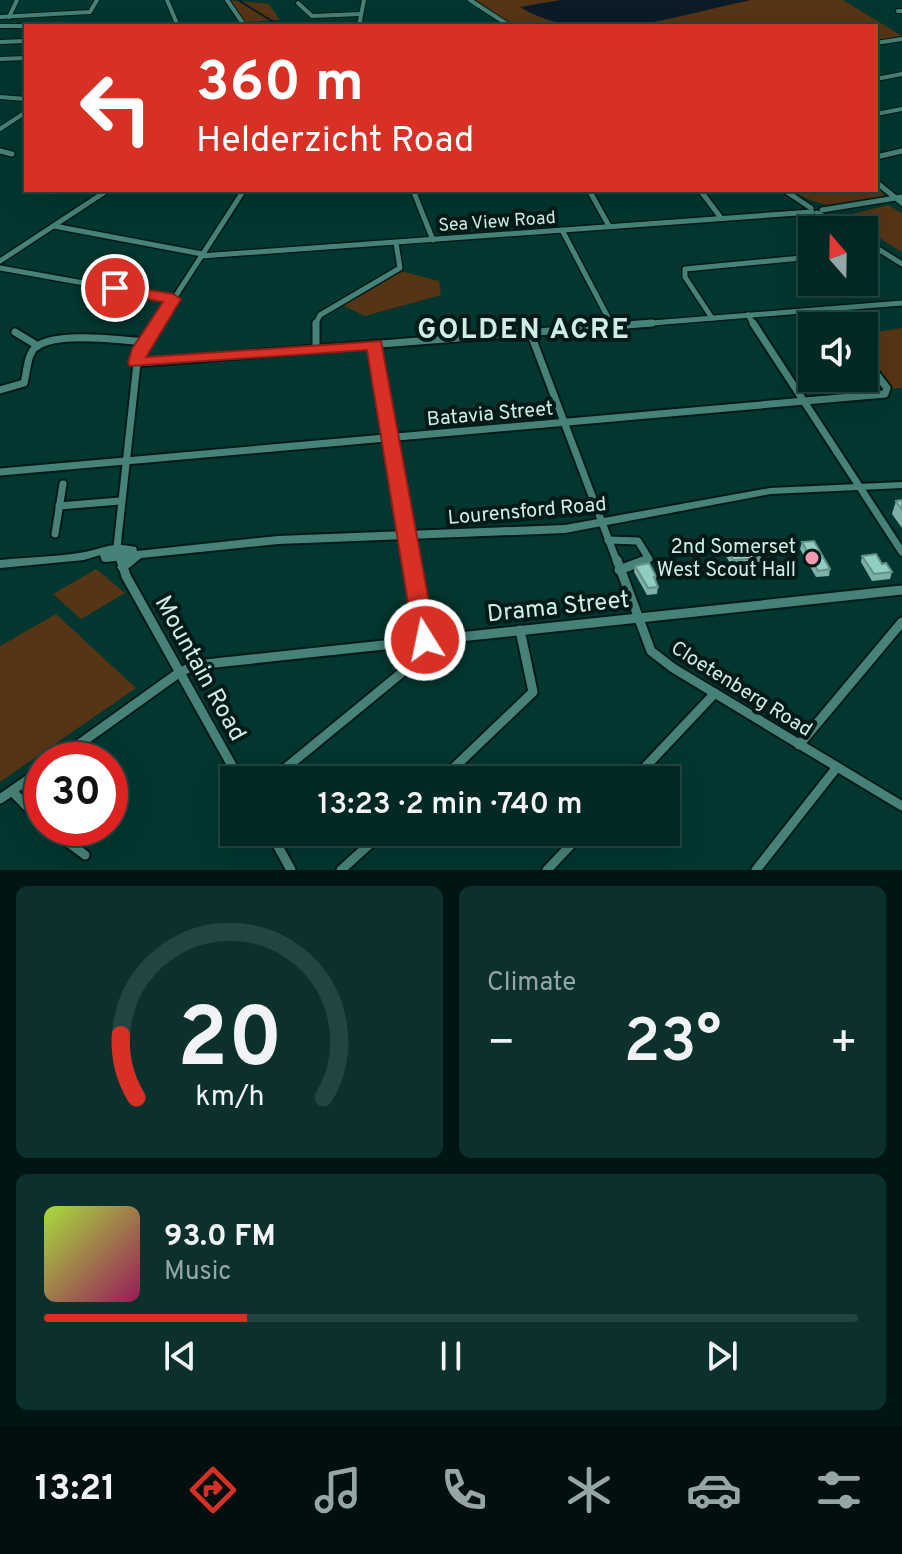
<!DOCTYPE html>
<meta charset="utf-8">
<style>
body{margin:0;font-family:Overpass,sans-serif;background:#0c302c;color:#f1f3f6;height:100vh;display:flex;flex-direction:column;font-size:30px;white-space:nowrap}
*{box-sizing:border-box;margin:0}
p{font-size:26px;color:#96a6a6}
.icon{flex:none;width:44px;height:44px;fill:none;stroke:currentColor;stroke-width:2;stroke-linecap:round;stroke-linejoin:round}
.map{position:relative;height:870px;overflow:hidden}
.panel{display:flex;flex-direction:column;gap:16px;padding:16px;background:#011614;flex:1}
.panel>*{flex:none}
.banner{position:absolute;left:24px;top:24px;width:854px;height:168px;border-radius:0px;box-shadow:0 8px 32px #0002,0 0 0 2px #234441;background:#d93025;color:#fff;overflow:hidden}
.needle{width:52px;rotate:340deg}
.tools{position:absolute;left:798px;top:216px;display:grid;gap:16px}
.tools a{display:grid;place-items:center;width:80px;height:80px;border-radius:0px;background:#022824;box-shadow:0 8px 32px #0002,0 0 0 2px #234441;font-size:40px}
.speed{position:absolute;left:24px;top:742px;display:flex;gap:16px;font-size:40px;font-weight:700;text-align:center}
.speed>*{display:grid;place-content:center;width:104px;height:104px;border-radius:50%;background:#022824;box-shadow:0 8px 32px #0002,0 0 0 2px #234441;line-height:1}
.speed .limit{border:12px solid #d22;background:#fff;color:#111}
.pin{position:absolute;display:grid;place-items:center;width:68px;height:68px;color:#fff;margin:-34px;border:4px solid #fff;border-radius:50%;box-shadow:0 2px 8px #0007}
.me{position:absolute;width:88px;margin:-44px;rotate:350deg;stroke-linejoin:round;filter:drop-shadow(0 0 6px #0008)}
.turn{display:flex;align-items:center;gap:28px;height:168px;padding:0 40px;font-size:36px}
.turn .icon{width:104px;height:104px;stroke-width:2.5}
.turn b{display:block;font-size:56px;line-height:68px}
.big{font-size:60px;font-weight:600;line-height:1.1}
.panel .card{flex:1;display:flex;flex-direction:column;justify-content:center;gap:12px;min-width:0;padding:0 28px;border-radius:12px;background:#0c302c}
.panel .dial{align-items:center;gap:0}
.dial svg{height:208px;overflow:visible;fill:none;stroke:#234441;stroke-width:7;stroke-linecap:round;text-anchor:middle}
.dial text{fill:#f1f3f6;stroke:none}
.song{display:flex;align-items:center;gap:24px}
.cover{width:96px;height:96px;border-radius:12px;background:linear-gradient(135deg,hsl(80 70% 55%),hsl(330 70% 35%))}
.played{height:8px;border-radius:4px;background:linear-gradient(90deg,#d93025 25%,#234441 25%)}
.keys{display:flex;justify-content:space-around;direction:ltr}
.heat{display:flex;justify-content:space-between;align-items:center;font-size:44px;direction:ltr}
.panel .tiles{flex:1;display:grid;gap:16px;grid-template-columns:1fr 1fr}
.card:last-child{grid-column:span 2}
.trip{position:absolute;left:220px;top:766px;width:460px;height:80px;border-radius:0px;background:#022824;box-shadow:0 8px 32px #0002,0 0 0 2px #234441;font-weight:600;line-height:80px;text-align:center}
.tab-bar{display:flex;height:128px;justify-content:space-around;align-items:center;background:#01100e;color:#96a6a6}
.tab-bar .icon{width:56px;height:56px}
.tab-bar .selected{color:#d93025}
.tab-bar b{font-size:36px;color:#f1f3f6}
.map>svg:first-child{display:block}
.green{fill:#563514}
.water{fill:#0b1c28}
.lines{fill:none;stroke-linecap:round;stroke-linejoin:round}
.stream{stroke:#0b1c28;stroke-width:2}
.street-far3-casing{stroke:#001b17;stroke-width:6}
.street-far2-casing{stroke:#001b17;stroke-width:8}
.street-far1-casing{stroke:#001b17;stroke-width:11}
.street-casing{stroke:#001b17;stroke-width:13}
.secondary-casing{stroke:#001b17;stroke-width:4}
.street-far3{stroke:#468279;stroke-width:4}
.street-far2{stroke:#468279;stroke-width:5}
.street-far1{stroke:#468279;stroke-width:7}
.street{stroke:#468279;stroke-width:9}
.secondary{fill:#468279;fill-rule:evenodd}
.wall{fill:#7cb1a8}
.building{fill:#90cec3;stroke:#659088;stroke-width:2}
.route{fill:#d93025;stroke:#8d1f18;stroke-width:2}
.poi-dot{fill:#f19ab1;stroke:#021a17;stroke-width:3}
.labels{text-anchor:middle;stroke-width:8;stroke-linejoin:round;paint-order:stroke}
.far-street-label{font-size:18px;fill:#cfede7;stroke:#021a17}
.street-label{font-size:20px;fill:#cfede7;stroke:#021a17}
.poi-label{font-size:20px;fill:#cfede7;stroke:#021a17;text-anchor:end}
.near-street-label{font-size:24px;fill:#cfede7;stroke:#021a17}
.district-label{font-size:28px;font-weight:bold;letter-spacing:2px;fill:#cfede7;stroke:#021a17}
</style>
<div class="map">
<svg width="902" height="870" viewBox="0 0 902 870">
<rect width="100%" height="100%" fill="#023630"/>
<g class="green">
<path d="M227,0L269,4L280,20L242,22Z"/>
<path d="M473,0H843L902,36L876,41V26H514Z"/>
<path d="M876,186L886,197C844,204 830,214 791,190H876Z"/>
<path d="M888,205L902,213V252L844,216Z"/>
<path d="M401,271L439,281L441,295L365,316L340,304Z"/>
<path d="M902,328V388L893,389L864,352V334Z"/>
<path d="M96,569L125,593L81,619L53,594Z"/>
<path d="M56,614L136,688L0,782V646Z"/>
</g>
<path class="water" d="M561,0H751C678,15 588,49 520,7Z"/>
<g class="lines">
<path class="stream" d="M238,0L280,26"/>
<g class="street-far3-casing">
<g id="street-far3">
<path d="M167,0L178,26"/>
<path d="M227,0L242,22"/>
<path d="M470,0L510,26"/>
<path d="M298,3L312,16L361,14"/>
<path d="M898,11H902"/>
<path d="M0,17L90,12L97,0"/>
<path d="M9,17L17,0"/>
<path d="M0,26H36"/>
<path d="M359,26L364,0"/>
<path d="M0,42L26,41"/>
<path d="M876,43L902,39"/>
<path d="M0,59L26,58"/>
<path d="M876,79L902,74"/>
<path d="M0,97L26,99"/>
<path d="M876,114L902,109"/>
<path d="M0,129L26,112"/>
</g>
</g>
<g class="street-far2-casing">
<g id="street-far2">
<path d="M0,151L12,154"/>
<path d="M876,157L902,151"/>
<path d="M876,182L902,203"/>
<path d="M413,190L433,240"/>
<path d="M589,190L609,226"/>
<path d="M700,190L721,218"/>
<path d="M784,190L811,208"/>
<path d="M822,210L902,197"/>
<path d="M817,213L848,230"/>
<path d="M54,226L202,254"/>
<path d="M562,230L612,325"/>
<path d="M864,240L902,264"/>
<path d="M864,253L881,251"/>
<path d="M201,256L812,212"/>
<path d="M0,261L108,190"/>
<path d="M0,268L173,299"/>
<path d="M826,309L838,325"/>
<path d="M748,315L754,325"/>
<path d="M712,318L685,277V269L812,257"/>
<path d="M157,325L244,190"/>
<path d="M315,325L320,315L400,268L396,243"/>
<path d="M627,325L902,303"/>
</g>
</g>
<g class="street-far1-casing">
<g id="street-far1">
<path d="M316,323V349"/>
<path d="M611,323L613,326"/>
<path d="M753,323L902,552"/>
<path d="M836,323L839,326"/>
<path d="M15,332L38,346"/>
<path d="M530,332L617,562"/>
<path d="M375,344L412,562"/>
<path d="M136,363L652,323"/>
<path d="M0,390L24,383C27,372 27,354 36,347C56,331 121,340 145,342"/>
<path d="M0,472L885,394L887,388L864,358"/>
<path d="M59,506L120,501"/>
<path d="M55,534L63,484"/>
<path d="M608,540L638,541L649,559L640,562"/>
<path d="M117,547L138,354L158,323"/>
<path d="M120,557L122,562"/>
</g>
</g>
<g class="street-casing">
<g id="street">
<path d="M121,560L126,576L240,780"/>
<path d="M412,560L425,640"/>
<path d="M617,560L651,651L673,668L902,806"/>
<path d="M619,570L646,560"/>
<path d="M799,745L902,622"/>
<path d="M57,760L180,672L196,665L902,590"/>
<path d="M271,780L416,661L417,641"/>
<path d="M441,780L533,692L520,630"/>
<path d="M633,780L715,693"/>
<path d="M12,791L42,822"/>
<path d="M0,799L42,770"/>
<path d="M49,828L85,855"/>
<path d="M270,832L291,870"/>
<path d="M341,870L383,832"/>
<path d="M547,870L583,832"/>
<path d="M756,870L837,767"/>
</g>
</g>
<g class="secondary-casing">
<path id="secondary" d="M902,482V488L770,494L565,533L278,544L141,558C134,563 128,572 119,570L117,567L124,560L106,562L102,561L100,555L84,560L0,568V560C28,557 57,557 85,552C107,547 112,542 136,547L137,551L278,536L565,525L770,488Z"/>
</g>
<use href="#street-far3" class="street-far3"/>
<use href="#street-far2" class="street-far2"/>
<use href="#street-far1" class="street-far1"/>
<use href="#street" class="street"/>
<use href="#secondary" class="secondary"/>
</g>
<g class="wall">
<path d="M902,500V528L892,514L896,501Z"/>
<path d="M802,542L830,569L829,576L816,577L800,549Z"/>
<path d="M728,549L761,558L759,564L732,567L726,556Z"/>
<path d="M862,556L882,564L892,572L890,579L872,581L861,562Z"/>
<path d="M635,566L656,576V582L658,587L657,594L647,595L634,572Z"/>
</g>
<g class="building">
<path d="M902,500V510L896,501Z"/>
<path d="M814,541L830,569L818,571L802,542Z"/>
<path d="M755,546L761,558L733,560L728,549Z"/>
<path d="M876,554L882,564L886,563L892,572L874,574L862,556Z"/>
<path d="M649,563L656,576L654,577L658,587L648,588L635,566Z"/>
</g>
<path class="route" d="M115,284L173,294L181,299L146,357L381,341L436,640L433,646L425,648L414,640L367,350L130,366L128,363L132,349L163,302L110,292L108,288Z"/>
<circle class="poi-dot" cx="812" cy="558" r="8"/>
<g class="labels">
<g class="far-street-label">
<text transform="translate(497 221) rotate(-4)" y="6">Sea View Road</text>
</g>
<g class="street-label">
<text transform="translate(490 413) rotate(-5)" y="7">Batavia Street</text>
<text transform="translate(527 510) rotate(-5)" y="7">Lourensford Road</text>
<text transform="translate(742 688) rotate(32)" y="7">Cloetenberg Road</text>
</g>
<g class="poi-label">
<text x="796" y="553">2nd Somerset<tspan x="796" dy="23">West Scout Hall</tspan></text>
</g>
<g class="near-street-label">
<text transform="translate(558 606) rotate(-6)" y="8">Drama Street</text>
<text transform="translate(201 668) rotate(61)" y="8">Mountain Road</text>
</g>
<g class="district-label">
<text x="524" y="338">GOLDEN ACRE</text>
</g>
</g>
</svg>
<div class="tools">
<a><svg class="needle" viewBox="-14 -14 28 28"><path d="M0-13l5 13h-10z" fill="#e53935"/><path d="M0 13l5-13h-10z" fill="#96a6a6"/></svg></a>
<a><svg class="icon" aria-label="sound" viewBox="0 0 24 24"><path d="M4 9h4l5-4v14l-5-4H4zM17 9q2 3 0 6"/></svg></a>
</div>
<div class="speed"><div class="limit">30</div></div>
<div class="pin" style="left:115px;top:288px;background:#d93025"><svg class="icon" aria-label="arrive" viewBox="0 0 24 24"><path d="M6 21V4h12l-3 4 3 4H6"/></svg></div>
<svg class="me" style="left:425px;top:640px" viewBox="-20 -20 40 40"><circle r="17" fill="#d93025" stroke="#fff" stroke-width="3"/><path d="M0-11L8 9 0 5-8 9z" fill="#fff"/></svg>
<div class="trip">13:23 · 2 min · 740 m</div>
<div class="banner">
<div class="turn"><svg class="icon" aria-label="left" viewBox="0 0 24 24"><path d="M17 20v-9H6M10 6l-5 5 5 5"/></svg><div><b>360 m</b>Helderzicht Road</div></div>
</div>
</div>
<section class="panel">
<div class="tiles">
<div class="card dial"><svg viewBox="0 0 100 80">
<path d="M14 69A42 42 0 1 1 86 69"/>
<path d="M14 69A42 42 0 0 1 8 45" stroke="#d93025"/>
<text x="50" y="56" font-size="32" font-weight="700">20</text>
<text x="50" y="72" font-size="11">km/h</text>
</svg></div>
<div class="card"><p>Climate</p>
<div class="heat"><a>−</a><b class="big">23°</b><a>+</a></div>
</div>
<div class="card">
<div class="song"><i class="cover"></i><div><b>93.0 FM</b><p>Music</p></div></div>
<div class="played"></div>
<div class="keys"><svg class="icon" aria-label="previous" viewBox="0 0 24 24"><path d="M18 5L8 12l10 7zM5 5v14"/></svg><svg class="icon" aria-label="pause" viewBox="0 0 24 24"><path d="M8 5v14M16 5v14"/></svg><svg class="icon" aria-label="next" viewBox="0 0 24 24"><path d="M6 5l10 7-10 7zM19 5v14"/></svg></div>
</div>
</div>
</section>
<nav class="tab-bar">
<b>13:21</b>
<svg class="icon selected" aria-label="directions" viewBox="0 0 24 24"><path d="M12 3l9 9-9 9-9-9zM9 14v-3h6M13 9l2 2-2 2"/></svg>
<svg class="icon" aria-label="music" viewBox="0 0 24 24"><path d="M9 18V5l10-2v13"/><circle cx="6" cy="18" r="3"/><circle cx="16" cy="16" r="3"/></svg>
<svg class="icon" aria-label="phone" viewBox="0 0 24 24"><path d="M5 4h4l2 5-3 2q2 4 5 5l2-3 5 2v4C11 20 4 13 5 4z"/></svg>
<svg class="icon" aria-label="climate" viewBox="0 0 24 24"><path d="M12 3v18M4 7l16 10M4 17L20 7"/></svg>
<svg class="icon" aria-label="car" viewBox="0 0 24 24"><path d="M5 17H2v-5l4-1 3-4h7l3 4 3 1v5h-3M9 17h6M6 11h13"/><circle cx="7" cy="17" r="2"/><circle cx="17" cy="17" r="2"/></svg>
<svg class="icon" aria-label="filters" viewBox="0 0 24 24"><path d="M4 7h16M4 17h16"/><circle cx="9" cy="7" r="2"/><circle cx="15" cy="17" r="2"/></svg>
</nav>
